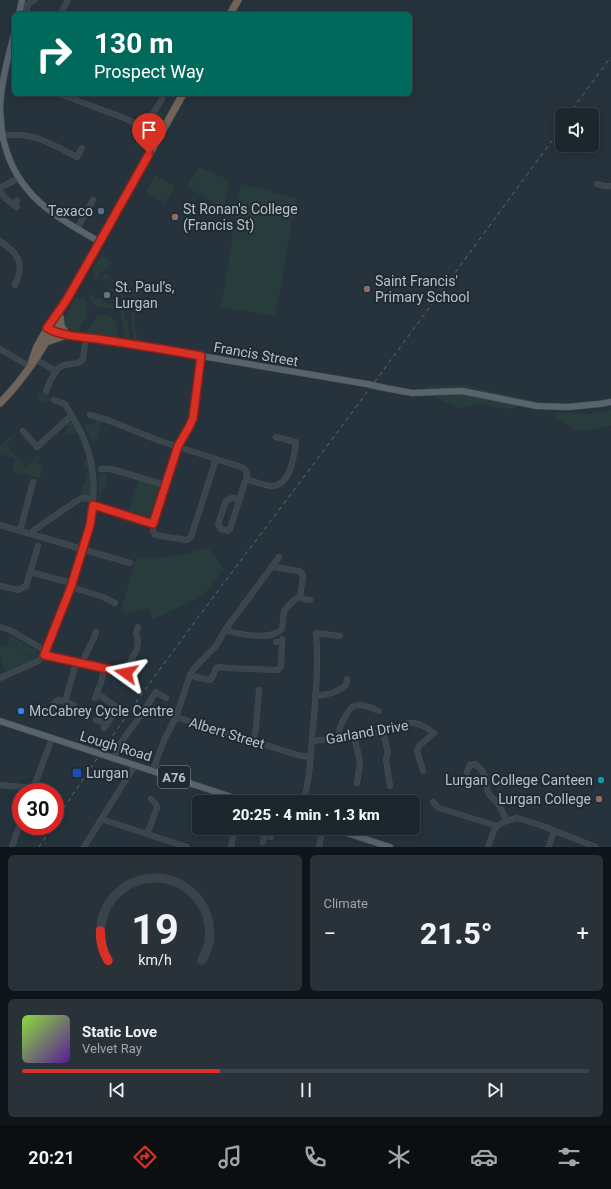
<!DOCTYPE html>
<meta charset="utf-8">
<style>
body{margin:0;font-family:Roboto,sans-serif;background:#293239;color:#f1f3f6;height:100vh;display:flex;flex-direction:column;font-size:15px;white-space:nowrap}
*{box-sizing:border-box;margin:0}
p{font-size:13px;color:#a0a5aa}
.icon{flex:none;width:22px;height:22px;fill:none;stroke:currentColor;stroke-width:2;stroke-linecap:round;stroke-linejoin:round}
.map{position:relative;height:847px;overflow:hidden}
.sheet{display:flex;flex-direction:column;gap:8px;padding:8px;background:#0f1519;flex:1}
.sheet>*{flex:none}
.guide{position:absolute;left:12px;top:12px;width:400px;height:84px;border-radius:6px;box-shadow:0 2px 10px #0003,0 0 0 1px #3a4349;background:#00695c;color:#fff;overflow:hidden}
.tools{position:absolute;left:555px;top:108px;display:grid;gap:8px}
.tools a{display:grid;place-items:center;width:44px;height:44px;border-radius:6px;background:#1c262d;box-shadow:0 2px 10px #0003,0 0 0 1px #3a4349;font-size:20px}
.speed{position:absolute;left:12px;top:783px;display:flex;gap:8px;font-size:20px;font-weight:700;text-align:center}
.speed>*{display:grid;place-content:center;width:52px;height:52px;border-radius:50%;background:#1c262d;box-shadow:0 2px 10px #0003,0 0 0 1px #3a4349;line-height:1}
.speed .limit{border:6px solid #d22;background:#fff;color:#111}
.pin{position:absolute;display:grid;place-items:center;width:34px;height:34px;color:#fff;margin:-41px -17px;border-radius:50% 50% 50% 0;rotate:-45deg;box-shadow:0 0 4px #0007}
.pin .icon{rotate:45deg}
.me{position:absolute;width:44px;margin:-22px;rotate:282deg;stroke-linejoin:round;filter:drop-shadow(0 0 3px #0008)}
.turn{display:flex;align-items:center;gap:14px;height:84px;padding:0 16px;font-size:18px}
.turn .icon{width:52px;height:52px;stroke-width:2.5}
.turn b{display:block;font-size:28px;line-height:34px}
.big{font-size:30px;font-weight:800;line-height:1.1}
.sheet .widget{flex:1;display:flex;flex-direction:column;justify-content:center;gap:6px;min-width:0;padding:0 14px;border-radius:6px;background:#293239}
.sheet .dial{align-items:center;gap:0}
.dial svg{height:104px;overflow:visible;fill:none;stroke:#3a4349;stroke-width:7;stroke-linecap:round;text-anchor:middle}
.dial text{fill:#f1f3f6;stroke:none}
.song{display:flex;align-items:center;gap:12px}
.cover{width:48px;height:48px;border-radius:6px;background:linear-gradient(135deg,hsl(90 70% 55%),hsl(270 70% 35%))}
.played{height:4px;border-radius:2px;background:linear-gradient(90deg,#d93025 35%,#3a4349 35%)}
.keys{display:flex;justify-content:space-around;direction:ltr}
.heat{display:flex;justify-content:space-between;align-items:center;font-size:22px;direction:ltr}
.sheet .tiles{flex:1;display:grid;gap:8px;grid-template-columns:1fr 1fr}
.widget:last-child{grid-column:span 2}
.trip{position:absolute;left:192px;top:795px;width:228px;height:40px;border-radius:6px;background:#1c262d;box-shadow:0 2px 10px #0003,0 0 0 1px #3a4349;font-weight:800;line-height:40px;text-align:center}
.dock{display:flex;height:64px;justify-content:space-around;align-items:center;background:#0b0f12;color:#a0a5aa}
.dock .icon{width:28px;height:28px}
.dock .on{color:#d93025}
.dock b{font-size:18px;color:#f1f3f6}
.map>svg:first-child{display:block}
.green{fill:#283d3b}
.lines{fill:none;stroke-linecap:round;stroke-linejoin:round}
.minor-casing{stroke:#434e55;stroke-width:6}
.major-casing{stroke:#434e55;stroke-width:7}
.highway-casing{stroke:#455057;stroke-width:8}
.minor{stroke:#3a454c;stroke-width:5}
.major{stroke:#58646c;stroke-width:6}
.highway{stroke:#716358;stroke-width:7}
.rail{stroke:#5c6a73;stroke-width:1;stroke-dasharray:4 4;stroke-linecap:butt}
.major-bridge-casing{stroke:#434e55;stroke-width:7;stroke-linecap:butt}
.major-bridge{stroke:#58646c;stroke-width:6}
.route-casing{stroke:#8d1f18;stroke-width:10}
.route{stroke:#d93025;stroke-width:7}
.service-dot{fill:#5c6f8a;stroke:#1f2a31;stroke-width:1.5}
.education-dot{fill:#8d6e63;stroke:#1f2a31;stroke-width:1.5}
.worship-dot{fill:#6b7280;stroke:#1f2a31;stroke-width:1.5}
.shop-dot{fill:#3f7fe0;stroke:#1f2a31;stroke-width:1.5}
.transit-dot{fill:#1a4fb4;stroke:#1f2a31;stroke-width:1.5}
.culture-dot{fill:#0f9aa8;stroke:#1f2a31;stroke-width:1.5}
.labels{text-anchor:middle;stroke-width:4;stroke-linejoin:round;paint-order:stroke}
.shield{fill:#1f2a31;stroke:#89939a;stroke-width:1}
.shield-label{font-size:13px;font-weight:bold;fill:#b6c0c7}
.poi-label{font-size:14px;fill:#b6c0c7;stroke:#1f2a31;text-anchor:start}
.street-label{font-size:14px;fill:#b6c0c7;stroke:#1f2a31}
</style>
<div class="map">
<svg width="611" height="847" viewBox="0 0 611 847">
<rect width="100%" height="100%" fill="#26333c"/>
<g class="green">
<path d="M157,111L166,115L153,134L154,135L145,152L133,145L137,142L143,131L147,129Z"/>
<path d="M198,167L229,180L224,209L187,187Z"/>
<path d="M155,175L175,186L165,203L145,192Z"/>
<path d="M241,184L296,198L280,291L274,316L221,307Z"/>
<path d="M101,256L112,262L108,268L100,272L97,279L95,280L92,270Z"/>
<path d="M106,273L109,275V278L128,286L130,283L132,285L129,288V293L127,292V288L108,279H103L102,275Z"/>
<path d="M105,285L126,296V303L122,301L121,296L104,286Z"/>
<path d="M137,286L140,287L141,291L140,294L137,295L134,330L137,333V341L133,340L131,316L132,313H134L135,295L133,294L132,290L134,287Z"/>
<path d="M93,291V295L95,296L93,298L95,300L99,298L114,306L119,305L124,308L125,318L128,323L130,340L126,339L120,310C111,307 101,309 93,305L91,296Z"/>
<path d="M76,298H84C92,312 85,319 78,332L66,327L63,321Z"/>
<path d="M100,314C117,314 117,325 117,338L87,333L96,317Z"/>
<path d="M465,385L530,400L514,408L503,409L479,403L461,409L440,400L425,386Z"/>
<path d="M39,393H49L48,397L50,399L47,403L36,399Z"/>
<path d="M611,410V425L594,430H575L551,413L589,414Z"/>
<path d="M97,420L102,421L95,441L91,439L85,424L91,425L96,422Z"/>
<path d="M69,422C75,422 76,429 78,434L76,435L64,432L69,427L66,424Z"/>
<path d="M13,435H16L6,444L25,467L39,455L41,458L37,462L43,468L40,478L12,471L15,460L13,458L0,454V446Z"/>
<path d="M85,459L88,460V467H89L91,493L88,496H81L80,493L83,484L84,483L88,470L84,469Z"/>
<path d="M99,474L102,476L103,474H108L99,502Z"/>
<path d="M141,480L158,486L161,489L160,494L157,495L153,508L155,510L152,517L151,519L149,517L129,511L138,482Z"/>
<path d="M208,548L224,569L202,596L152,620L148,608L129,613L121,611L135,561L140,558L171,557Z"/>
<path d="M11,636L36,650L38,656L33,660L30,652L22,655L23,656L29,653L32,661L5,672L0,658V645L7,647Z"/>
</g>
<g class="lines">
<g class="minor-casing">
<g id="minor">
<path d="M26,14L28,4L34,0"/>
<path d="M62,14V11L68,0"/>
<path d="M60,94L124,118L143,127L146,125L162,99L161,94"/>
<path d="M3,136C30,130 54,145 77,157L82,148"/>
<path d="M597,184L605,186H611"/>
<path d="M0,188L19,178"/>
<path d="M0,191L6,199L17,207"/>
<path d="M13,205L17,200"/>
<path d="M77,229L93,200"/>
<path d="M0,241C19,254 25,263 15,285"/>
<path d="M0,349L29,366"/>
<path d="M201,356L193,418L178,446L165,485L153,523V531L155,535L187,540L191,537L216,459"/>
<path d="M35,359L56,371"/>
<path d="M46,391C49,384 53,372 60,367C68,362 79,366 83,359L86,337"/>
<path d="M90,415L105,419L160,441L244,468L247,473L246,479L230,529L228,531L221,529L218,524L226,501L232,498L240,499"/>
<path d="M23,431L37,447L72,415"/>
<path d="M101,469H111L165,485"/>
<path d="M246,479C253,481 267,487 273,486C291,484 294,456 296,442L276,437"/>
<path d="M93,505L153,523"/>
<path d="M0,525L130,563"/>
<path d="M20,531L33,482"/>
<path d="M32,534L34,530L75,502L82,498L93,499"/>
<path d="M30,572L72,583"/>
<path d="M0,586L18,590L26,586L38,546"/>
<path d="M71,587L103,597L115,603"/>
<path d="M300,596L303,599L310,600"/>
<path d="M0,627L10,630L46,651"/>
<path d="M225,630C236,634 265,639 276,633C278,632 280,631 282,629L284,611L292,602L300,596L301,591L303,575L299,571L280,568L273,566"/>
<path d="M276,642H282"/>
<path d="M44,655L62,660L126,673L128,666L137,649L138,641L136,633L138,627"/>
<path d="M82,664C86,651 93,643 96,632"/>
<path d="M190,675L204,679L210,680L212,678L216,668L219,667L227,668L278,670L281,667L282,639"/>
<path d="M0,678L34,663L38,661L44,655C58,626 69,595 78,564C88,531 99,497 91,462C86,439 77,424 65,404L54,400"/>
<path d="M98,694L116,707L117,709L104,728"/>
<path d="M315,695C326,696 338,692 346,685L347,679"/>
<path d="M95,698L101,683L104,668"/>
<path d="M65,702L76,663"/>
<path d="M51,714C53,708 53,701 59,700L74,705"/>
<path d="M176,717L297,755L310,757"/>
<path d="M96,720L107,724"/>
<path d="M383,732L388,752L386,760L390,786"/>
<path d="M354,736L360,762L357,783"/>
<path d="M340,738C338,730 340,726 344,719C346,716 348,711 351,708C359,701 371,708 379,711"/>
<path d="M312,741C335,738 359,737 382,732C392,729 401,723 412,723C420,723 427,728 434,733L419,746L417,751L423,771"/>
<path d="M253,742L256,728L259,690"/>
<path d="M113,759L122,741L143,712L156,692L166,698"/>
<path d="M153,770L165,738L176,717L190,675L193,670L203,659L216,646L225,630L279,557"/>
<path d="M467,772L470,765L475,764C490,777 483,777 488,792C490,798 495,799 498,804C502,809 504,815 506,821"/>
<path d="M0,785L33,788"/>
<path d="M32,792L52,738"/>
<path d="M303,802C310,781 310,760 312,738C315,703 319,668 316,633L340,636"/>
<path d="M433,802L439,808L497,826"/>
<path d="M101,819L187,847"/>
<path d="M242,828L271,837"/>
<path d="M147,834L157,808L156,804L151,799"/>
<path d="M263,842L265,835"/>
<path d="M549,846L554,831"/>
<path d="M12,847L21,821"/>
<path d="M84,847L135,765"/>
<path d="M231,847L233,837L239,828"/>
<path d="M319,847L323,828"/>
<path d="M488,847L494,831L497,826L506,821L517,818L540,825L596,847"/>
</g>
</g>
<g class="major-casing">
<g id="major">
<path d="M19,14L22,0"/>
<path d="M0,108C1,83 8,58 14,34"/>
<path d="M0,109C1,120 1,131 4,142C17,196 56,217 100,242"/>
<path d="M50,330L67,335L124,343L367,384"/>
<path d="M380,387L412,393L462,391L537,406L568,407L599,404L611,402"/>
<path d="M0,721L247,802"/>
<path d="M331,828L390,847"/>
</g>
</g>
<g class="highway-casing">
<g id="highway">
<path d="M230,14L238,0"/>
<path d="M46,342L67,335L61,326L60,317"/>
<path d="M31,364L36,349L43,336L94,253L183,94"/>
<path d="M0,403C24,379 44,348 59,318"/>
</g>
</g>
<use href="#minor" class="minor"/>
<use href="#major" class="major"/>
<use href="#highway" class="highway"/>
<g class="rail">
<path d="M568,115L611,57"/>
<path d="M55,822C131,703 218,591 303,478C390,362 476,244 562,127"/>
<path d="M39,847L53,826"/>
</g>
<g class="major-bridge-casing">
<path id="major-bridge" d="M367,384L380,387"/>
</g>
<use href="#major-bridge" class="major-bridge"/>
</g>
<g class="lines">
<g class="route-casing">
<path id="route" d="M126,673L44,655L71,587L90,525L93,505L153,524L178,446L189,427L193,418L201,356C169,350 137,345 104,340C86,337 63,337 47,328L66,301L94,252L149,154"/>
</g>
<use href="#route" class="route"/>
</g>
<circle class="service-dot" cx="101" cy="211" r="4"/>
<g class="education-dot">
<circle cx="175" cy="217" r="4"/>
<circle cx="367" cy="289" r="4"/>
<circle cx="599" cy="799" r="4"/>
</g>
<circle class="worship-dot" cx="107" cy="295" r="4"/>
<circle class="shop-dot" cx="21" cy="711" r="4"/>
<rect class="transit-dot" x="72" y="768" width="10" height="10" rx="2"/>
<circle class="culture-dot" cx="601" cy="780" r="4"/>
<g class="labels">
<rect class="shield" x="158" y="766" width="32" height="22" rx="3"/>
<g class="shield-label">
<text x="174" y="782">A76</text>
</g>
<g class="poi-label">
<text x="183" y="214">St Ronan's College<tspan x="183" dy="16">(Francis St)</tspan></text>
<text x="93" y="216" text-anchor="end">Texaco</text>
<text x="375" y="286">Saint Francis'<tspan x="375" dy="16">Primary School</tspan></text>
<text x="115" y="292">St. Paul’s,<tspan x="115" dy="16">Lurgan</tspan></text>
<text x="29" y="716">McCabrey Cycle Centre</text>
<text x="86" y="778">Lurgan</text>
<text x="593" y="785" text-anchor="end">Lurgan College Canteen</text>
<text x="591" y="804" text-anchor="end">Lurgan College</text>
</g>
<g class="street-label">
<text transform="translate(256 354) rotate(10)" y="5">Francis Street</text>
<text transform="translate(367 732) rotate(-10)" y="5">Garland Drive</text>
<text transform="translate(227 733) rotate(17)" y="5">Albert Street</text>
<text transform="translate(116 746) rotate(17)" y="5">Lough Road</text>
</g>
</g>
</svg>
<div class="tools">
<a><svg class="icon" aria-label="sound" viewBox="0 0 24 24"><path d="M4 9h4l5-4v14l-5-4H4zM17 9q2 3 0 6"/></svg></a>
</div>
<div class="speed"><div class="limit">30</div></div>
<div class="pin" style="left:149px;top:154px;background:#d93025"><svg class="icon" aria-label="arrive" viewBox="0 0 24 24"><path d="M6 21V4h12l-3 4 3 4H6"/></svg></div>
<svg class="me" style="left:126px;top:673px" viewBox="-20 -20 40 40"><path d="M0-17L14 15 0 8-14 15z" fill="#d93025" stroke="#fff" stroke-width="4"/></svg>
<div class="trip">20:25 · 4 min · 1.3 km</div>
<div class="guide">
<div class="turn"><svg class="icon" aria-label="right" viewBox="0 0 24 24"><path d="M7 20v-9h11M14 6l5 5-5 5"/></svg><div><b>130 m</b>Prospect Way</div></div>
</div>
</div>
<section class="sheet">
<div class="tiles">
<div class="widget dial"><svg viewBox="0 0 100 80">
<path d="M14 69A42 42 0 1 1 86 69"/>
<path d="M14 69A42 42 0 0 1 8 46" stroke="#d93025"/>
<text x="50" y="56" font-size="32" font-weight="700">19</text>
<text x="50" y="72" font-size="11">km/h</text>
</svg></div>
<div class="widget"><p>Climate</p>
<div class="heat"><a>−</a><b class="big">21.5°</b><a>+</a></div>
</div>
<div class="widget">
<div class="song"><i class="cover"></i><div><b>Static Love</b><p>Velvet Ray</p></div></div>
<div class="played"></div>
<div class="keys"><svg class="icon" aria-label="previous" viewBox="0 0 24 24"><path d="M18 5L8 12l10 7zM5 5v14"/></svg><svg class="icon" aria-label="pause" viewBox="0 0 24 24"><path d="M8 5v14M16 5v14"/></svg><svg class="icon" aria-label="next" viewBox="0 0 24 24"><path d="M6 5l10 7-10 7zM19 5v14"/></svg></div>
</div>
</div>
</section>
<nav class="dock">
<b>20:21</b>
<svg class="icon on" aria-label="directions" viewBox="0 0 24 24"><path d="M12 3l9 9-9 9-9-9zM9 14v-3h6M13 9l2 2-2 2"/></svg>
<svg class="icon" aria-label="music" viewBox="0 0 24 24"><path d="M9 18V5l10-2v13"/><circle cx="6" cy="18" r="3"/><circle cx="16" cy="16" r="3"/></svg>
<svg class="icon" aria-label="phone" viewBox="0 0 24 24"><path d="M5 4h4l2 5-3 2q2 4 5 5l2-3 5 2v4C11 20 4 13 5 4z"/></svg>
<svg class="icon" aria-label="climate" viewBox="0 0 24 24"><path d="M12 3v18M4 7l16 10M4 17L20 7"/></svg>
<svg class="icon" aria-label="car" viewBox="0 0 24 24"><path d="M5 17H2v-5l4-1 3-4h7l3 4 3 1v5h-3M9 17h6M6 11h13"/><circle cx="7" cy="17" r="2"/><circle cx="17" cy="17" r="2"/></svg>
<svg class="icon" aria-label="filters" viewBox="0 0 24 24"><path d="M4 7h16M4 17h16"/><circle cx="9" cy="7" r="2"/><circle cx="15" cy="17" r="2"/></svg>
</nav>
